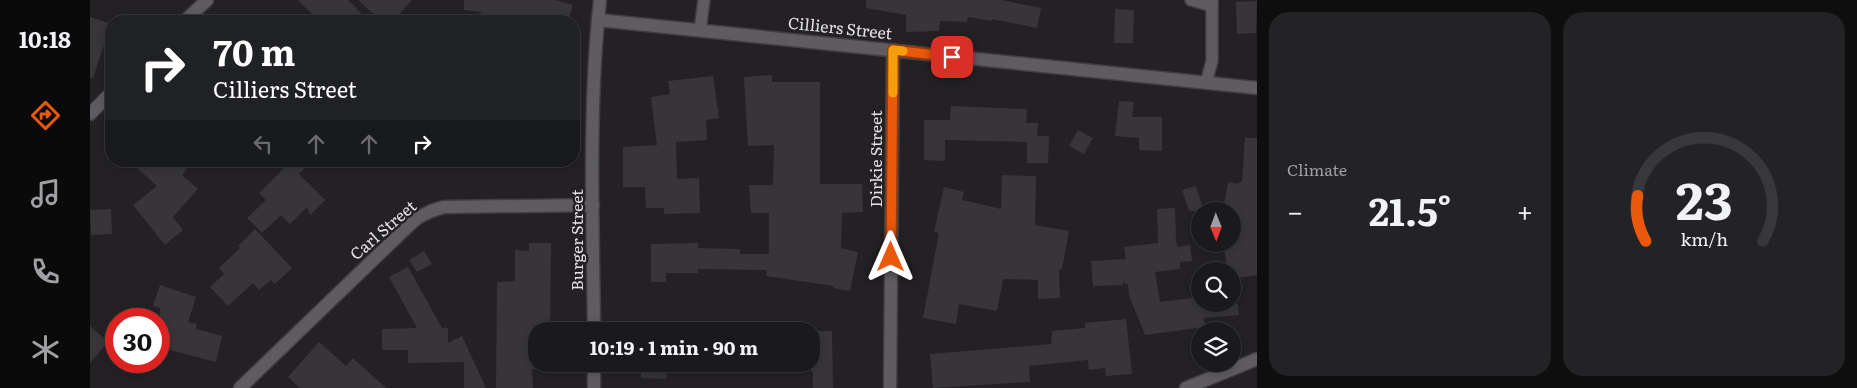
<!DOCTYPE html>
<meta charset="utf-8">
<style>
body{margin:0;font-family:Literata,serif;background:#232224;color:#f1f3f6;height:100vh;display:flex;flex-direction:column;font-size:19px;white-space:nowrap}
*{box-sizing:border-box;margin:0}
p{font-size:16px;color:#9fa0a3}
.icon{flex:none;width:28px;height:28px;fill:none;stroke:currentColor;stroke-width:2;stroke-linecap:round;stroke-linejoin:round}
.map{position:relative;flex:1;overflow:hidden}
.sheet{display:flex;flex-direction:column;gap:12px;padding:12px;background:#0e0e0f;width:600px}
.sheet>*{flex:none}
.guide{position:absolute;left:15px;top:15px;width:475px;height:152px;border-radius:20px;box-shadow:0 2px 8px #0003,0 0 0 1px #38383a;background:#202124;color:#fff;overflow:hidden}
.needle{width:32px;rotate:179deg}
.tools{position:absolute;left:1101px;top:202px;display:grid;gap:10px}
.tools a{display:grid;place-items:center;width:50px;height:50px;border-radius:50%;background:#1a191b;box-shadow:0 2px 8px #0003,0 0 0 1px #38383a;font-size:25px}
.speed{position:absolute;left:15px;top:308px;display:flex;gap:10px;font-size:25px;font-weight:700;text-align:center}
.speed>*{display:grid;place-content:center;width:65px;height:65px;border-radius:50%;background:#1a191b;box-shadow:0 2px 8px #0003,0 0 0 1px #38383a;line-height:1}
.speed .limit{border:8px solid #d22;background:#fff;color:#111}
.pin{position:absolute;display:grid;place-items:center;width:42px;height:42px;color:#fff;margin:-21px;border-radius:10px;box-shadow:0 2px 8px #0006}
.me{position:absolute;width:55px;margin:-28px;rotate:0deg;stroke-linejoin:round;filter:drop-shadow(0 0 4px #0008)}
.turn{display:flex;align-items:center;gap:18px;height:105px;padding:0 25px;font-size:22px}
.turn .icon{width:65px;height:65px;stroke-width:2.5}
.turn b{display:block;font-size:35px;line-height:42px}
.lanes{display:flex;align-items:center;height:48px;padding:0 25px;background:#0003;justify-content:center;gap:25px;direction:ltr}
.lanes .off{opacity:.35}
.big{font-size:38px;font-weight:700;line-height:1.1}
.sheet .card{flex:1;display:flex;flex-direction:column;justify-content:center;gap:8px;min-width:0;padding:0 18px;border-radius:20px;background:#232224}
.sheet .dial{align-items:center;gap:0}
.dial svg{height:130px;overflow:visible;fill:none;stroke:#38383a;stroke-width:7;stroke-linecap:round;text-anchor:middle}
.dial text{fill:#f1f3f6;stroke:none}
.heat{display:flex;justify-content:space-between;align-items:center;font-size:28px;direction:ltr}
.sheet .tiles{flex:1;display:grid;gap:12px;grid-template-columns:repeat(2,1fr)}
.trip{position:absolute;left:438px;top:322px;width:292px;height:50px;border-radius:20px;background:#1a191b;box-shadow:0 2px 8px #0003,0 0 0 1px #38383a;font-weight:700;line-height:50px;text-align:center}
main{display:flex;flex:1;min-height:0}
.menu{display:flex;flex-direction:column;width:90px;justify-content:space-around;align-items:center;background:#0a0a0b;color:#9fa0a3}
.menu .icon{width:35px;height:35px}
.menu .current{color:#ea580c}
.menu b{font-size:22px;color:#f1f3f6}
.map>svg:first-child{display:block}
.building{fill:#373538}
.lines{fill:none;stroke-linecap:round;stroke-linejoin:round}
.lane-casing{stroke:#403e41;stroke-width:14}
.street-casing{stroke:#403e41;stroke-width:15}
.lane{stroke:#5e5c60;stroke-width:11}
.street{stroke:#5e5c60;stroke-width:12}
.route-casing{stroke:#983908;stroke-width:12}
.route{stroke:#ea580c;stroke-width:9}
.slow{stroke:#f59e0b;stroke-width:9}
.labels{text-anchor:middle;stroke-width:5;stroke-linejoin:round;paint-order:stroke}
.street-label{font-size:16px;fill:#e3e1e4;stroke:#232124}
</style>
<main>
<nav class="menu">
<b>10:18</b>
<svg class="icon current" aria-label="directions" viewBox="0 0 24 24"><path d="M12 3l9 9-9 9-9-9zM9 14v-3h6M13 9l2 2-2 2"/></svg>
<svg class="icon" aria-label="music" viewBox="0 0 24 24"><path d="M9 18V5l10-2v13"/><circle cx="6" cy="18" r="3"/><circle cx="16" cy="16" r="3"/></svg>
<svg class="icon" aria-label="phone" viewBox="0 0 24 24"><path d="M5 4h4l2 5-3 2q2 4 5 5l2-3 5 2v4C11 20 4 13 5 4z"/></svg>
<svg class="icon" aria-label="climate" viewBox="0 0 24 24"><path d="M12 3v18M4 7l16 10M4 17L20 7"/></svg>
</nav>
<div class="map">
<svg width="1167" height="388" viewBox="0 0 1167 388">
<rect width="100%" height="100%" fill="#232124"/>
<g class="building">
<path d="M208,0H258L271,13L263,21H229Z"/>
<path d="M268,0H322L303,21H291Z"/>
<path d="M374,0H465L483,5L478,21L457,16V21H435L436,17L406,14V21H390L391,12L374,10Z"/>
<path d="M776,0H911L951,8L947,28L902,19V21L878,17L877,22L850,21L849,31L816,32V15L776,8Z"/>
<path d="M1167,1L1166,33L1147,34L1146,2Z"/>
<path d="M1025,9L1044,10L1043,43H1024Z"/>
<path d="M0,17L21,24L3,78H0Z"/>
<path d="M682,75V82H730V184H772L773,212L752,213L751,248L768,252L760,291L743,288L744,286L676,276L677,270L608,269V273H576V282H561V244L608,243V248L650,249V254H679V213H661L659,185H683L684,145L658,146L654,77Z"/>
<path d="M623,76L629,118L616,120L617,140L586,142L587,179L609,178L610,213L574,214V208H556L555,187H533V147L567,145L561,97L580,94L578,81Z"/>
<path d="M1029,101L1044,102L1042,117H1072V151L1049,150V138L1025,136Z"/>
<path d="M861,106L937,109L936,123H948L947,136H959L958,163H937V142L855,140V161L834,160V120H860Z"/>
<path d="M988,130L1003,138L994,154L979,146Z"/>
<path d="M1155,138H1167V275L1142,279V271H1138L1133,244H1142V211H1133L1138,182L1149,184V182H1152Z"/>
<path d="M39,161H89L97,169L92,175L108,189L83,217L93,230L75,245L43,205L67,186Z"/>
<path d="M201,161H222L209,174L235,200L220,215L217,207L200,224L191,215L172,233L157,218L176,200L169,193Z"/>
<path d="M912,175L946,176L945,225L979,231L972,269L969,270L970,298L948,299V280L913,279L907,311L869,304L866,324L833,318L849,233L844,232L854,187L874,192L872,200L911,209Z"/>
<path d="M1106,186L1114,211H1099L1092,190Z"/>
<path d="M1085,208L1086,241L1088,247L1100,245L1102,261L1090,262V269L1065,272L1070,302L1110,297V304H1148L1149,315L1114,318L1115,327L1055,335L1039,295L1038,284H1035L1033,279V285L1003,286L1001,261L1036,259L1034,247L1068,243L1067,209Z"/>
<path d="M21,209L22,234L1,235L0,210Z"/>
<path d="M165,229L202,268L185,284L181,280L169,290L163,283L138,306L120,287L134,274L129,268L150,248L148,246Z"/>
<path d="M439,243H461L460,331H446V369H442L443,388H406L407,282L425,281V250L439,251Z"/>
<path d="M334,251L342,264L327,272L319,260Z"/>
<path d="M318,267L352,328H358V343L372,336L396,388H374V362L318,363V350H292V329L327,328L299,277Z"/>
<path d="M70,285L106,297L98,322L107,324L106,329L132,336L126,362L69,347L70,308L63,306Z"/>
<path d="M1036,319L1042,374L1016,376L1015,368L999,370L998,360L939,366L940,382L843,388L840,354L961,344L962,331L995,328V323Z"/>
<path d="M0,326L18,342L0,363Z"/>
<path d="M723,331H742L743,388H723V372H721Z"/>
<path d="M229,342L256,366L263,358L296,388H210L198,377Z"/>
<path d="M551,364H577L576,379L551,378Z"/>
</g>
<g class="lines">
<g class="lane-casing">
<g id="lane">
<path d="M1101,0L1122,6"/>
<path d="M610,30L614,0"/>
<path d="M1116,83L1122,61V0"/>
</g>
</g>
<g class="street-casing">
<g id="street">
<path d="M508,20L1167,88"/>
<path d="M95,21L117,0"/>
<path d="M0,114L21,93"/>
<path d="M504,331C503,221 498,110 510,0"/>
<path d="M504,364V388"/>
<path d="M150,388L311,233L327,218L341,211L354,207L503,205"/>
<path d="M800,388L803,50"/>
<path d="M1096,388L1167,359"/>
</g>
</g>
<use href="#lane" class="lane"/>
<use href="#street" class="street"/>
</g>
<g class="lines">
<g class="route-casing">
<path id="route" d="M801,257L803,50L862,57"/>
</g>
<use href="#route" class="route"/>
<path class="slow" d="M803,93V50L813,51"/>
</g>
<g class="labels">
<g class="street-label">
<text transform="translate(750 28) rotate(6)" y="6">Cilliers Street</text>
<text transform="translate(786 159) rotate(-90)" y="6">Dirkie Street</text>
<text transform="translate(293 230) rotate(-41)" y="6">Carl Street</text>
<text transform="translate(487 240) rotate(-90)" y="6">Burger Street</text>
</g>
</g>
</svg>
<div class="tools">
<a><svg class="needle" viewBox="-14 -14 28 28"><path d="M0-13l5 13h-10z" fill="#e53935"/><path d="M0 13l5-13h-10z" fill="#9fa0a3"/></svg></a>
<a><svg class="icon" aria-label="search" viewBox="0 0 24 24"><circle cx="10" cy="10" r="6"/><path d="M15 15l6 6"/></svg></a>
<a><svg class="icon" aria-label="layers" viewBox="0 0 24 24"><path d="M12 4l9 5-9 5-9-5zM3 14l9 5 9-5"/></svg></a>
</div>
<div class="speed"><div class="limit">30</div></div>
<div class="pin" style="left:862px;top:57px;background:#d93025"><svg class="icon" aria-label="arrive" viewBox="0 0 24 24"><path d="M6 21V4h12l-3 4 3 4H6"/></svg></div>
<svg class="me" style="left:801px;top:257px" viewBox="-20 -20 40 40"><path d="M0-17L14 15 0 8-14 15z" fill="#ea580c" stroke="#fff" stroke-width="4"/></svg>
<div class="trip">10:19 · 1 min · 90 m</div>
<div class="guide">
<div class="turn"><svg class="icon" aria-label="right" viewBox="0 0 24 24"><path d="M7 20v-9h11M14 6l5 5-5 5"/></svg><div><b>70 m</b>Cilliers Street</div></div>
<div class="lanes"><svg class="icon off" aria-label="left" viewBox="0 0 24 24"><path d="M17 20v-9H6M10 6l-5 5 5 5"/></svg><svg class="icon off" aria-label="ahead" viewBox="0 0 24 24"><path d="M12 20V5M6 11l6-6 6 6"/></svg><svg class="icon off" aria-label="ahead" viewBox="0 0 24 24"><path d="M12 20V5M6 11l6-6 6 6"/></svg><svg class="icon" aria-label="right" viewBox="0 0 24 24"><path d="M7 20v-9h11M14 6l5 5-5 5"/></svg></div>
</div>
</div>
<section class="sheet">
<div class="tiles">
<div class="card"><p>Climate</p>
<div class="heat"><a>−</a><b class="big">21.5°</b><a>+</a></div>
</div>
<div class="card dial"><svg viewBox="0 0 100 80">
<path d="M14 69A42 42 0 1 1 86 69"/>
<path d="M14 69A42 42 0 0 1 9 41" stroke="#ea580c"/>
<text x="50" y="56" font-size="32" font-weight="700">23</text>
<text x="50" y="72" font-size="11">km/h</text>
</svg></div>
</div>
</section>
</main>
